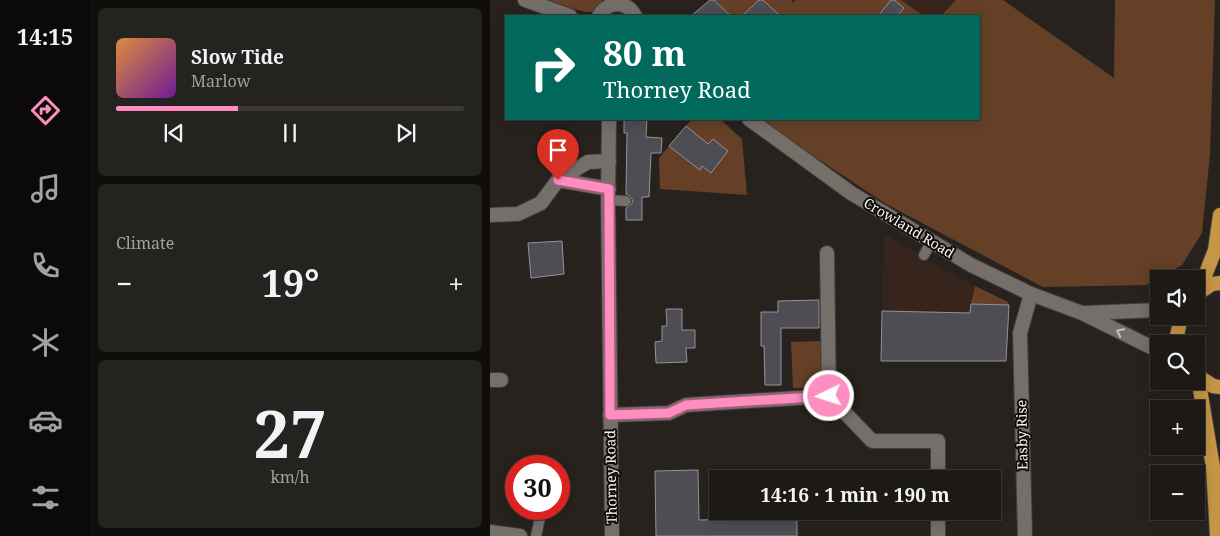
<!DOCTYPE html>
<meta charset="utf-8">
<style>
body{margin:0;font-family:"Noto Serif",serif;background:#25231f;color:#f1f3f6;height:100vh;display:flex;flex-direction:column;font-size:19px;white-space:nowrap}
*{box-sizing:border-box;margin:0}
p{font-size:16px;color:#a0a1a1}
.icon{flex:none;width:28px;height:28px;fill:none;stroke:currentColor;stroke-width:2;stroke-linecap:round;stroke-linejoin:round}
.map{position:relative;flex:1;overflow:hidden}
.details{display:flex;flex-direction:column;gap:8px;padding:8px;background:#100e0c;width:400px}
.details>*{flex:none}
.top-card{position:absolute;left:15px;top:15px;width:475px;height:105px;border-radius:0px;box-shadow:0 2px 12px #0003,0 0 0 1px #3b3835;background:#00695c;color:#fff;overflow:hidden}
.fabs{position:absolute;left:660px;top:270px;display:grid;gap:10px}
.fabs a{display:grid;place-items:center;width:55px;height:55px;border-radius:0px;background:#1d1a16;box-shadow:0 2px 12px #0003,0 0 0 1px #3b3835;font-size:25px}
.speed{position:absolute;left:15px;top:455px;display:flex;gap:10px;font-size:25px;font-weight:700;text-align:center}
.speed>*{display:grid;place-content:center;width:65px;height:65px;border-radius:50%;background:#1d1a16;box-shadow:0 2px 12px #0003,0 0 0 1px #3b3835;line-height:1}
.speed .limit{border:8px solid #d22;background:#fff;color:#111}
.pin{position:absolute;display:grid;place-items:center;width:42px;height:42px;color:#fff;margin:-51px -21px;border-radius:50% 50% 50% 0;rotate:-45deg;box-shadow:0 0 5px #0007}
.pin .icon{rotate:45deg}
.me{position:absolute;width:55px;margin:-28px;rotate:266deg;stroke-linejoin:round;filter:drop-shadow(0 0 4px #0008)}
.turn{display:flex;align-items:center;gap:18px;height:105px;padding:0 15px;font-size:22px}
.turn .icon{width:65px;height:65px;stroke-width:2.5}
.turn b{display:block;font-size:35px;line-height:42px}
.big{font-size:38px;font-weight:700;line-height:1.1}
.details .card{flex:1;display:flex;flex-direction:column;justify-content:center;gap:8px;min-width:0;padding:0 18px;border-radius:8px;background:#25231f}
.details .dial{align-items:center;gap:0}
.dial b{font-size:65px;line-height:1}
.song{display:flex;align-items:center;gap:15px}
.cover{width:60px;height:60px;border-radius:8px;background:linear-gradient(135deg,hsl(30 70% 55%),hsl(280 70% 35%))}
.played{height:5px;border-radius:2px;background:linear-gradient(90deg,#fd8ebf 35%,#3b3835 35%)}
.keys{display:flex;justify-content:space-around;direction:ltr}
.heat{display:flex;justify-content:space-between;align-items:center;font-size:28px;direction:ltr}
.trip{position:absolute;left:219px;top:470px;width:292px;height:50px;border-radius:0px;background:#1d1a16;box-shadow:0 2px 12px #0003,0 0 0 1px #3b3835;font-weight:700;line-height:50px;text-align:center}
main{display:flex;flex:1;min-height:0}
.menu{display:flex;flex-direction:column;width:90px;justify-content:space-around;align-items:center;background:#0c0a09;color:#a0a1a1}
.menu .icon{width:35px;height:35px}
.menu .on{color:#fd8ebf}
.menu b{font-size:22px;color:#f1f3f6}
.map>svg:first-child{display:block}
.commercial{fill:#37251d}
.green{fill:#654027}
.building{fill:#4e4d54;stroke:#93939a}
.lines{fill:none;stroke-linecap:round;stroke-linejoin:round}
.service-casing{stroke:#433e3b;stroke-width:12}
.minor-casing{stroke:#433e3b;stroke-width:16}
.tertiary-casing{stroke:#433e3b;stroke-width:16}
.trunk-casing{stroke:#433e3b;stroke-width:16}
.service{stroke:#756f6a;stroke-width:10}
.minor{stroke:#756f6a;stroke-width:14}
.tertiary{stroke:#756f6a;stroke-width:14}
.trunk{stroke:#c59646;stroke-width:14}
.oneway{stroke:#c3bebb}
.route-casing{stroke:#a45c7c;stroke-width:12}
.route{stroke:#fd8ebf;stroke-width:9}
.labels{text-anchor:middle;stroke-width:4;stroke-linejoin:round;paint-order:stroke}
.street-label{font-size:14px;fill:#f7f3f1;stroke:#0e0c0a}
</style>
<main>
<nav class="menu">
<b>14:15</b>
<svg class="icon on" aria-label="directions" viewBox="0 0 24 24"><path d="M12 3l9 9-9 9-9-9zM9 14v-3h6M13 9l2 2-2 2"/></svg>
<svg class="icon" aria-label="music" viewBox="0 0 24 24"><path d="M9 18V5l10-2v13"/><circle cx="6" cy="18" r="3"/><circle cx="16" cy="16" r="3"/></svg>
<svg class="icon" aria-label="phone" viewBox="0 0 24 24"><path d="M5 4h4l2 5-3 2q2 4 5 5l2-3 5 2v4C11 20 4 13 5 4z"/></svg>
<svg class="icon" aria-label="climate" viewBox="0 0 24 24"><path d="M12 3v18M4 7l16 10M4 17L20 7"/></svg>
<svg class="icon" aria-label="car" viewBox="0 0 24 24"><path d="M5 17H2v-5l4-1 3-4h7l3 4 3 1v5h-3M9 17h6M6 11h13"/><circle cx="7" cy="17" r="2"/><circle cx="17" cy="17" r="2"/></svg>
<svg class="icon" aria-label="filters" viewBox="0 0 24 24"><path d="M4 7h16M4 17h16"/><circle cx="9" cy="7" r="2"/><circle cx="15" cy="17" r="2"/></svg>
</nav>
<section class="details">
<div class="card">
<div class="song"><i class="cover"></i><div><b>Slow Tide</b><p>Marlow</p></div></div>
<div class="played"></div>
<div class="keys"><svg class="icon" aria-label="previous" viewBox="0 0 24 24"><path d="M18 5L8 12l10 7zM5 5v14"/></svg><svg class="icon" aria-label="pause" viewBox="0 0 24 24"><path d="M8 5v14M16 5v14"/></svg><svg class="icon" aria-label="next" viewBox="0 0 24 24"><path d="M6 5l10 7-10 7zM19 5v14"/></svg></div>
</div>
<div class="card"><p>Climate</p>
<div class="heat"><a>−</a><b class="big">19°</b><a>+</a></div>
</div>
<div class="card dial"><b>27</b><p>km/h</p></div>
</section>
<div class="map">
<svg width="730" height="536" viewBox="0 0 730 536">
<rect width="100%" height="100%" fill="#27221e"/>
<g class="commercial">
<path d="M411,0H465L451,16H434Z"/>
<path d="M394,234L469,278L518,302L516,361H391Z"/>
</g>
<g class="green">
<path d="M53,0H112V5L105,12H95Z"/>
<path d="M224,0H269L252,16H241Z"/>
<path d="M273,0H302L303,3L306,0H411L434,16H289Z"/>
<path d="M466,0H513L624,78L625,0H725L720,154L712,233L692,265L656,285L553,287L396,204L268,119H489V16H451Z"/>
<path d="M202,119H230L252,139L257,195L170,189L169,158Z"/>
<path d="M485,286L518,302L519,305L481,304Z"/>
<path d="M331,341C331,354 337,384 319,387C314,388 308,388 303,388L301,342Z"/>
</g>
<g class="building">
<path d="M220,0H224L241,16H201Z"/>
<path d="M269,0H273L290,16H252Z"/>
<path d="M401,0H404L414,8L407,16H388Z"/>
<path d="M134,119H157L156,137L172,138L171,153H161L159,197H152V220H136V208L141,205L143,201L140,196L136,194L137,133H134Z"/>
<path d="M196,126L218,144L223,139L238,151L221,173L212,166L210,170L179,146Z"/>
<path d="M72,241L74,274L41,278L38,243Z"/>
<path d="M329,300V328H291V385H275L274,346H271V312H288V301Z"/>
<path d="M481,304L519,305L516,361H391L392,311L480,313Z"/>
<path d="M176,309H192V330H205V348H196L197,362L166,363L165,342L172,341V326H177Z"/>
<path d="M208,470L209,520L264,519V511H307V536H166L165,471Z"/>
</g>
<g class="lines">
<g class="service-casing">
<g id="service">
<path d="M118,200L136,201"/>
<path d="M434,255L441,242"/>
<path d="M34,466H46"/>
<path d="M46,536L52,509"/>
</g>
</g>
<g class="minor-casing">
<g id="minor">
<path d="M119,161L98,162L68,180L119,189"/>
<path d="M0,215L28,214L51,203L68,180"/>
<path d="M337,253L339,396L382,441H448V479"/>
<path d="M0,380H11"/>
<path d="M120,415L179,413L196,405L339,396"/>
<path d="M448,511V536"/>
<path d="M0,532L30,536"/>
<path d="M535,536L530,333L541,294"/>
</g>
</g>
<g class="tertiary-casing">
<g id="tertiary">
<path d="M35,0L80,16"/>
<path d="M109,16C117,1 137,0 145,16"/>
<path d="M119,119L118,200L122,536"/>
<path d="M259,119L361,193L481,265L541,294L592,313L669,351"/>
<path d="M595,313L669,310"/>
</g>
</g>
<g class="trunk-casing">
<g id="trunk">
<path d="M709,291L725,250L730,215"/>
<path d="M707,294L722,284L730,283"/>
<path d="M689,344L687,336L691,316"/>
<path d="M706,375L723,386L730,387"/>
<path d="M708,377L723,467L727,536"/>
</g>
</g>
<use href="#service" class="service"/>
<use href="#minor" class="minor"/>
<use href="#tertiary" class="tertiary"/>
<use href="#trunk" class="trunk"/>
</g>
<defs><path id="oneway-chevron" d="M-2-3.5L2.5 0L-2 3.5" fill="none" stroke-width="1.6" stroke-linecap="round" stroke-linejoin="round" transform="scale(1.25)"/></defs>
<use class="oneway" href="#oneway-chevron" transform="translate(630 332) rotate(-153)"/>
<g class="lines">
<g class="route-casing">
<path id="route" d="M68,180L119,189L120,415L179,413L196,405L339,396"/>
</g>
<use href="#route" class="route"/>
</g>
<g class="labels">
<g class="street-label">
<text transform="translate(419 228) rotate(31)" y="5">Crowland Road</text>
<text transform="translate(532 435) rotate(-91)" y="5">Easby Rise</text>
<text transform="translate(121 477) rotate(-91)" y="5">Thorney Road</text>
</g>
</g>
</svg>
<div class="fabs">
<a><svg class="icon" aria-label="sound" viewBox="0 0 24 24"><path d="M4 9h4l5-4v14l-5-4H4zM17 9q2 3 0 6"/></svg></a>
<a><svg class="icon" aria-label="search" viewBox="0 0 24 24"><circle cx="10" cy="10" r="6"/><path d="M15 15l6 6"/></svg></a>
<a>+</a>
<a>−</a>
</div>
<div class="speed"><div class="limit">30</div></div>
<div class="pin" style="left:68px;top:180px;background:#d93025"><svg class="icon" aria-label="arrive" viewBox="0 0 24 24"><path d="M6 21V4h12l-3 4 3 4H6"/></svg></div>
<svg class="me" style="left:339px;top:396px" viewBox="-20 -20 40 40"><circle r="17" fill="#fd8ebf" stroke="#fff" stroke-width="3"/><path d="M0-11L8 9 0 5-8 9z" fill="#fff"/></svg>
<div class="trip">14:16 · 1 min · 190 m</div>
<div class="top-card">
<div class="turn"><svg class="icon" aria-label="right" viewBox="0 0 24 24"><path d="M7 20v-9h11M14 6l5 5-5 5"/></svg><div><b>80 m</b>Thorney Road</div></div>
</div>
</div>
</main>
